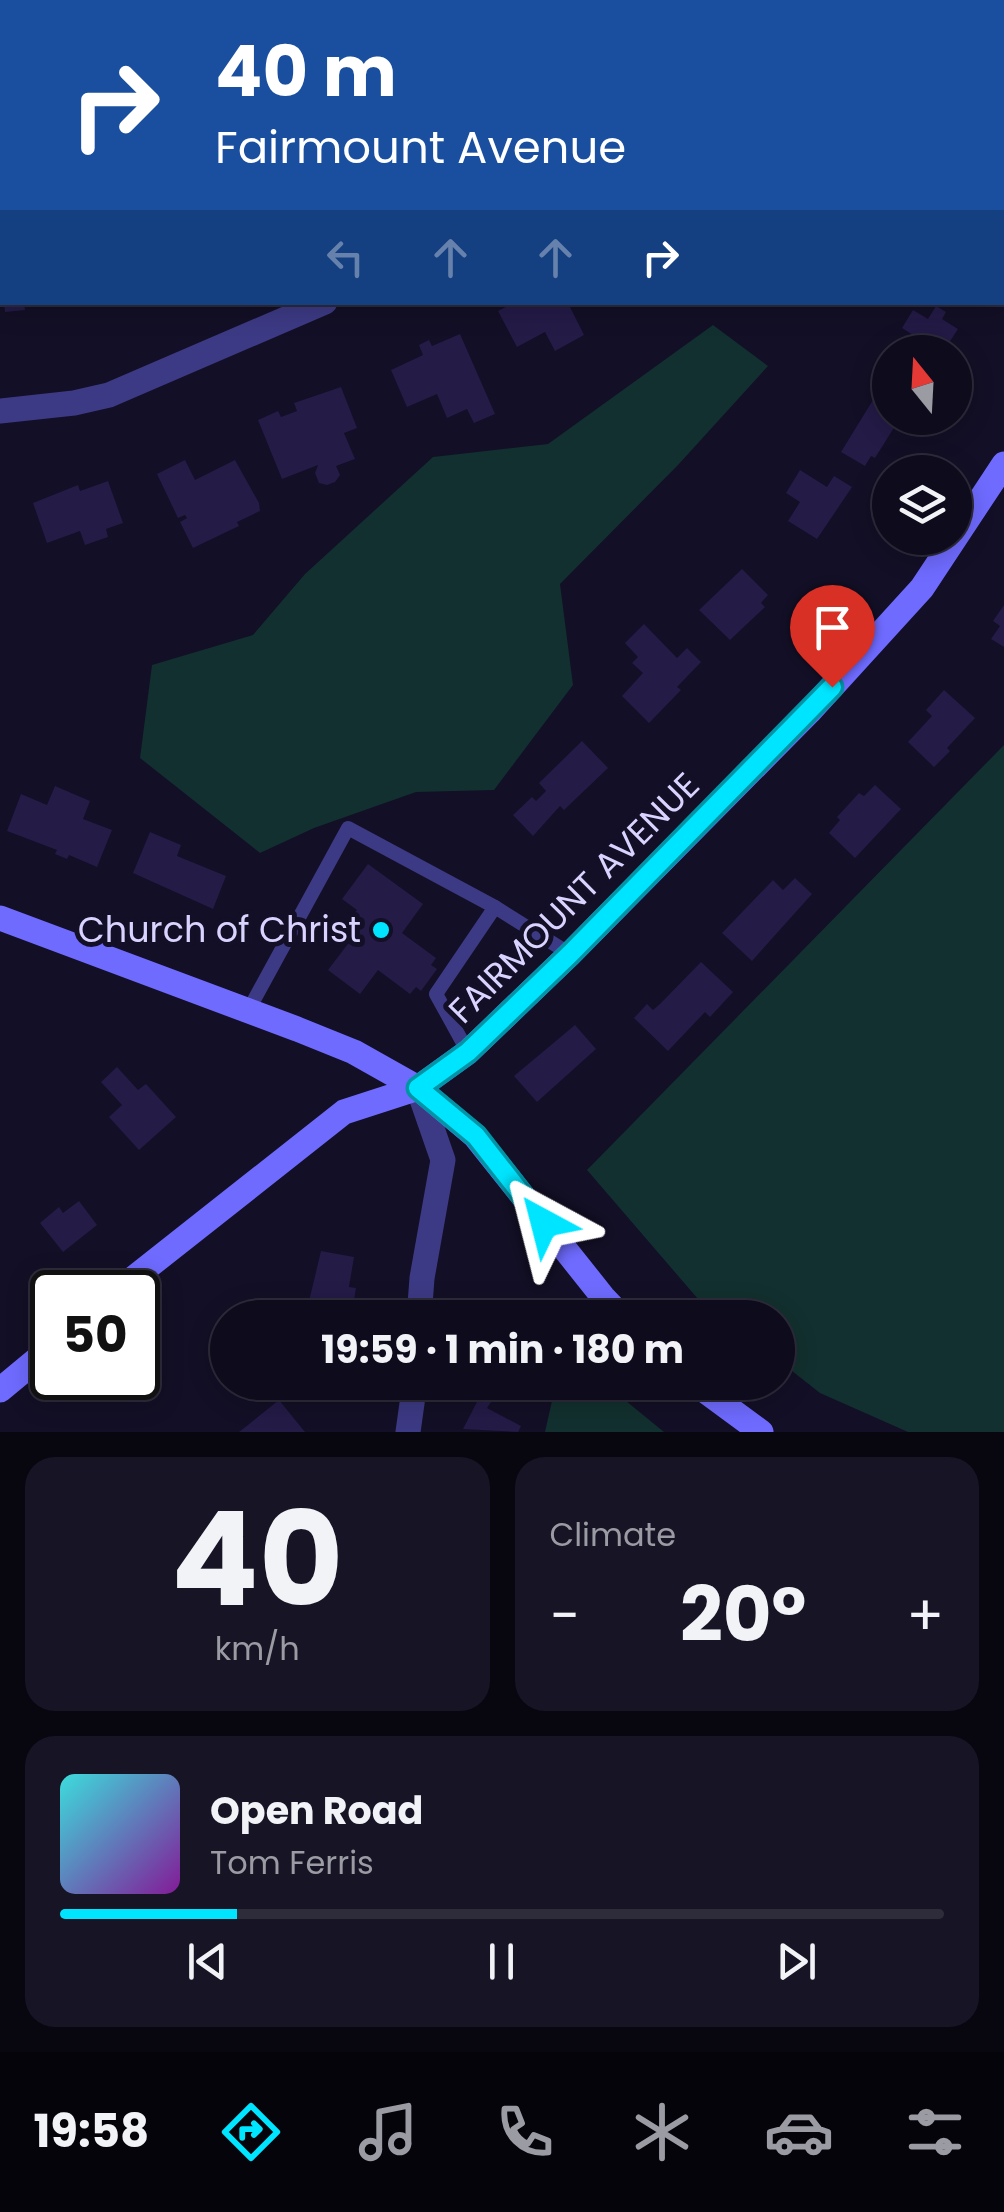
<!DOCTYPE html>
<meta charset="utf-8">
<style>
body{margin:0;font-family:Poppins,sans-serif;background:#171425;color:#f1f3f6;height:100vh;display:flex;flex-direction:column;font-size:38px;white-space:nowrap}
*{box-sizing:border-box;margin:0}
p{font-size:32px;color:#9b9ba3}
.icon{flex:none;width:55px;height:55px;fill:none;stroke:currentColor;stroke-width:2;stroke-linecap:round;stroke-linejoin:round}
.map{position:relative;height:1432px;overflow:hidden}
.details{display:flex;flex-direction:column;gap:25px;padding:25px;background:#08060f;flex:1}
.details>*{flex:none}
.hud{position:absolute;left:0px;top:0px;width:1005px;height:305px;box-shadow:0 5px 25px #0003,0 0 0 2px #2e2b3b;background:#1a4fa0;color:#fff;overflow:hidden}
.needle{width:65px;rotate:342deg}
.buttons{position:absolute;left:872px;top:335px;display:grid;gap:20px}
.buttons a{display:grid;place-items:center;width:100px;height:100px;border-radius:50%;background:#0e0b1c;box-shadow:0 5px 25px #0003,0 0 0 2px #2e2b3b;font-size:50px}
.speed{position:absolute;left:30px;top:1270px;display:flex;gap:20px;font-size:50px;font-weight:700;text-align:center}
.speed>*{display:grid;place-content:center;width:130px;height:130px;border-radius:50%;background:#0e0b1c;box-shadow:0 5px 25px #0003,0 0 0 2px #2e2b3b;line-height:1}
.speed .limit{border:5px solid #111;border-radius:15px;background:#fff;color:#111}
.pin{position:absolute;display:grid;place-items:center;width:85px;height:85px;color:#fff;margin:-102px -42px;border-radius:50% 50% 50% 0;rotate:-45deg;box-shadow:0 0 10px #0007}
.pin .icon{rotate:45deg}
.me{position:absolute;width:110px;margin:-55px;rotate:322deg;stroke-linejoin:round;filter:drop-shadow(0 0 8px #0008)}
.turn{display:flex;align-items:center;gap:35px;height:210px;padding:0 50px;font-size:45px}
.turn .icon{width:130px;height:130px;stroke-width:2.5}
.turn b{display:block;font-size:70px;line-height:85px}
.lanes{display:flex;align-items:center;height:95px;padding:0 50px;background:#0003;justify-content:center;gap:50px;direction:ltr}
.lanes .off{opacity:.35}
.big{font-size:75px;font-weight:700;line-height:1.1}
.details .card{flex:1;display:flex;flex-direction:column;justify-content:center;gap:15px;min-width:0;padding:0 35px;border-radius:30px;background:#171425}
.details .dial{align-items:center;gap:0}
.dial b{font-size:130px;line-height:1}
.song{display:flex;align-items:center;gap:30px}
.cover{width:120px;height:120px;border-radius:15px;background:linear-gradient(135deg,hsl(180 70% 55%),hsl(290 70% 35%))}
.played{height:10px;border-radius:5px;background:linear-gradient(90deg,#00e5ff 20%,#2e2b3b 20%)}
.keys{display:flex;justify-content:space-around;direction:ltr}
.heat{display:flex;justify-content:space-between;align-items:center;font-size:55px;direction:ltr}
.details .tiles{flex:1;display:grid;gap:25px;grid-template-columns:1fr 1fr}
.card:last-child{grid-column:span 2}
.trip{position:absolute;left:210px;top:1300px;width:585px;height:100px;border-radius:50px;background:#0e0b1c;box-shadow:0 5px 25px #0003,0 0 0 2px #2e2b3b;font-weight:700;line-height:100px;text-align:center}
.tabs{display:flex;height:160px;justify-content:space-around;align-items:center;background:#06040b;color:#9b9ba3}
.tabs .icon{width:70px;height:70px}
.tabs .current{color:#00e5ff}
.tabs b{font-size:45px;color:#f1f3f6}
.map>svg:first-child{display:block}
.green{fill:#12302f}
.building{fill:#241b47}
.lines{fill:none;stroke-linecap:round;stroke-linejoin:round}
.service{stroke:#3d3a85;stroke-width:14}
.minor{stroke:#3d3a85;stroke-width:25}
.secondary{stroke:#6f6bff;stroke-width:25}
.route-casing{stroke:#0095a6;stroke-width:25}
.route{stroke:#00e5ff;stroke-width:18}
.poi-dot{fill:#00e5ff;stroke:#130f26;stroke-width:4}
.labels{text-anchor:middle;stroke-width:10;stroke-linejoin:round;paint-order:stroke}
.street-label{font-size:35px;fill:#d9d4ff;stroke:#130f26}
.poi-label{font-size:35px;fill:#d9d4ff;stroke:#130f26;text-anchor:end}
</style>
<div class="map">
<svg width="1004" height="1432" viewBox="0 0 1004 1432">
<rect width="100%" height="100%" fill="#130f26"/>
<g class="green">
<path d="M713,325L768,366L678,465L560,584L573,685L494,790L416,792L314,828L260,853L140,758L152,665L253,635L305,574L433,457L548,444Z"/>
<path d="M1004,745V1432H908L820,1393L778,1360V1318L722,1317L698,1299L587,1170Z"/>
<path d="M556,1383H604L664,1432H545Z"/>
</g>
<g class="building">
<path d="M4,302H24L25,310L5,312Z"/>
<path d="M515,302H573L569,305L584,335L555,351L545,332L517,347L498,311Z"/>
<path d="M936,306L946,312L942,319L958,329L943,352H906L916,337L902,328L913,310L928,319Z"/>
<path d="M460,334L495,414L474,423L467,409L447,418L437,394L407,407L391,370L423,355L419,345L429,340L432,346Z"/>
<path d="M341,387L357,428L344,433L355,459L336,466L340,475L335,482L327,485L319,483L315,473L318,465L282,479L258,420L278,411L281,417L297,411L294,403Z"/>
<path d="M881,387L890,393L889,413L890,418H896L891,424L895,426L875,458L871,456L865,466L841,452Z"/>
<path d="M185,460L195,480L235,460L259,503L260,511L237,522L239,526L193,548L180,522L187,518L185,515L178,518L157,474Z"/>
<path d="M800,470L827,487L834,476L852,487L817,539L788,521L800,502L786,493Z"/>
<path d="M108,481L123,523L106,529L108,537L85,545L80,531L47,543L33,503L78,485L80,491Z"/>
<path d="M742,569L768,595L761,603L765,607L730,640L699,610Z"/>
<path d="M1004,605V647L991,639L1000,626L993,621Z"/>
<path d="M644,624L677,658L687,648L701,662L677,687L681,690L649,723L622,696L643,673L632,663L638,657L625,643Z"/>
<path d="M944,690L975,718L947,748L950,751L934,767L908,742L932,716L926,710Z"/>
<path d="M582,741L608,768L564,810L560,806L533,836L513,815L532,797L536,801L546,791L539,783Z"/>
<path d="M875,785L901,809L855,858L829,833L840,820L837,817L859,793L864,796Z"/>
<path d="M55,786L90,801L83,819L112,830L97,867L69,855L67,859L55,854L57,850L7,831L21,794L47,805Z"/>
<path d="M150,832L181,845L177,856L226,876L213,909L133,873Z"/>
<path d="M368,864L423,904L402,933L436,958L431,965L437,969L421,991L416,987L410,994L378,970L360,994L328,970L360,928L349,920L357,910L342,899Z"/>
<path d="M795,878L812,894L752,961L722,933L773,880L783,890Z"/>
<path d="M701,962L733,992L710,1017L705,1012L668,1051L634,1018L647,1004L653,1010L660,1004Z"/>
<path d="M575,1025L596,1049L537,1102L514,1076Z"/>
<path d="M117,1067L138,1090L146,1084L176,1117L139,1150L109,1117L122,1105L101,1082Z"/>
<path d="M79,1201L97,1225L63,1252L40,1223L59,1207L63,1213Z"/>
<path d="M321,1251L354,1257L349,1287L356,1288L351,1318H305Z"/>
<path d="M480,1396L491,1402L487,1408L521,1426L518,1432L463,1429Z"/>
<path d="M279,1400L305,1432H239Z"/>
</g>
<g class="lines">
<g class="service">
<path d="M248,1011L348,828L495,907L570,954"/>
<path d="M468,1052L436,994L495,907"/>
</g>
<g class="minor">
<path d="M971,0L975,2"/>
<path d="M809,2L813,0"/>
<path d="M1002,22L1004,23"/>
<path d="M0,411L74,403L109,395L325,302"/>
<path d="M418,1088L443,1160L422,1278L419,1318"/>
<path d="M408,1432L415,1382"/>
</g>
<g class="secondary">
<path d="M0,918L297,1029L354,1052L418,1088L475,1136L603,1297L623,1318"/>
<path d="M116,1292L344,1112L418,1088L468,1052L570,954L809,712L922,588L1004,464"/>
<path d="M693,1382L761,1432"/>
<path d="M0,1390L52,1347"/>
</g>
</g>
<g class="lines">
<g class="route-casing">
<path id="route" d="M544,1223L476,1136L418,1088L468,1052L570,954L832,687"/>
</g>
<use href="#route" class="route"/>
</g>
<circle class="poi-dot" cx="381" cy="930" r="10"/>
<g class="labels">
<g class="street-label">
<text transform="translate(574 898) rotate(-45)" y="12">FAIRMOUNT AVENUE</text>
</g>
<g class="poi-label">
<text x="361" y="942">Church of Christ</text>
</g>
</g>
</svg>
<div class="buttons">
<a><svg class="needle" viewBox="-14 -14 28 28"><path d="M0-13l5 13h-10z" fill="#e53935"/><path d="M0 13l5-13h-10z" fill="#9b9ba3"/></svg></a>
<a><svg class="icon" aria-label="layers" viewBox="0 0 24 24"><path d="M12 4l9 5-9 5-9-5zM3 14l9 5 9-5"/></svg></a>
</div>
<div class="speed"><div class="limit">50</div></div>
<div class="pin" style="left:832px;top:687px;background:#d93025"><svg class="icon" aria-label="arrive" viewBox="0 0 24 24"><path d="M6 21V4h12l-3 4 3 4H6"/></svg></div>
<svg class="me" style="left:544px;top:1223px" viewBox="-20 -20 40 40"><path d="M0-17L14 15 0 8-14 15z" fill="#00e5ff" stroke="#fff" stroke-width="4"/></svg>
<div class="trip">19:59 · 1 min · 180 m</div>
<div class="hud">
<div class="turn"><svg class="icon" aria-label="right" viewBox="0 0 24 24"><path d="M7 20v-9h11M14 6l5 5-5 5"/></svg><div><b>40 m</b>Fairmount Avenue</div></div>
<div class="lanes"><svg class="icon off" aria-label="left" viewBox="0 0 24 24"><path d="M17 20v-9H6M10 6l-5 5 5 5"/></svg><svg class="icon off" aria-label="ahead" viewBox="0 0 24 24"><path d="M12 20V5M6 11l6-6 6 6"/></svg><svg class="icon off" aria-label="ahead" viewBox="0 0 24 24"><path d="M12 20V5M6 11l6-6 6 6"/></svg><svg class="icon" aria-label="right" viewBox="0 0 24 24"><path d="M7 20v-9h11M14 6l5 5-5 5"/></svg></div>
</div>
</div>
<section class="details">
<div class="tiles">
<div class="card dial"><b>40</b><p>km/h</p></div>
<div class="card"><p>Climate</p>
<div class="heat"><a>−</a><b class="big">20°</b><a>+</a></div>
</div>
<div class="card">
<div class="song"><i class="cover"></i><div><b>Open Road</b><p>Tom Ferris</p></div></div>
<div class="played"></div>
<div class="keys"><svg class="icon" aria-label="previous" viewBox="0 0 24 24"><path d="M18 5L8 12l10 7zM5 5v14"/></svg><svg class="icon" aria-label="pause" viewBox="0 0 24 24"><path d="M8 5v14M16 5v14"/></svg><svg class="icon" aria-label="next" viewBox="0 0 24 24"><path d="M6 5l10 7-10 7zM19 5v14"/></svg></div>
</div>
</div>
</section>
<nav class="tabs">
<b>19:58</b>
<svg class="icon current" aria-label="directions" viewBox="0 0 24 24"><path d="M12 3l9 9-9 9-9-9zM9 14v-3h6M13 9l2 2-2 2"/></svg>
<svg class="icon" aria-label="music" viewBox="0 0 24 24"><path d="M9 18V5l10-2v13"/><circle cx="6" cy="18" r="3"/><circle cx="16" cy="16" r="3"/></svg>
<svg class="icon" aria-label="phone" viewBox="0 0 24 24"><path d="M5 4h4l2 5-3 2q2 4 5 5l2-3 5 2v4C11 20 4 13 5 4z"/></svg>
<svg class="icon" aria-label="climate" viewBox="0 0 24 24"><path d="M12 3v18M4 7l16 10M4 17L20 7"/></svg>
<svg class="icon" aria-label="car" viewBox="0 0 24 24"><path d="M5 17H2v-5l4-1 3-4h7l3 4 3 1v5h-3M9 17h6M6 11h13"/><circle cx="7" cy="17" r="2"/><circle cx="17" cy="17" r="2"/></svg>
<svg class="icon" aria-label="filters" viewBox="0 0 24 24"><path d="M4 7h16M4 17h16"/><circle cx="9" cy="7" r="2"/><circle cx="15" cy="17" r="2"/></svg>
</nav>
